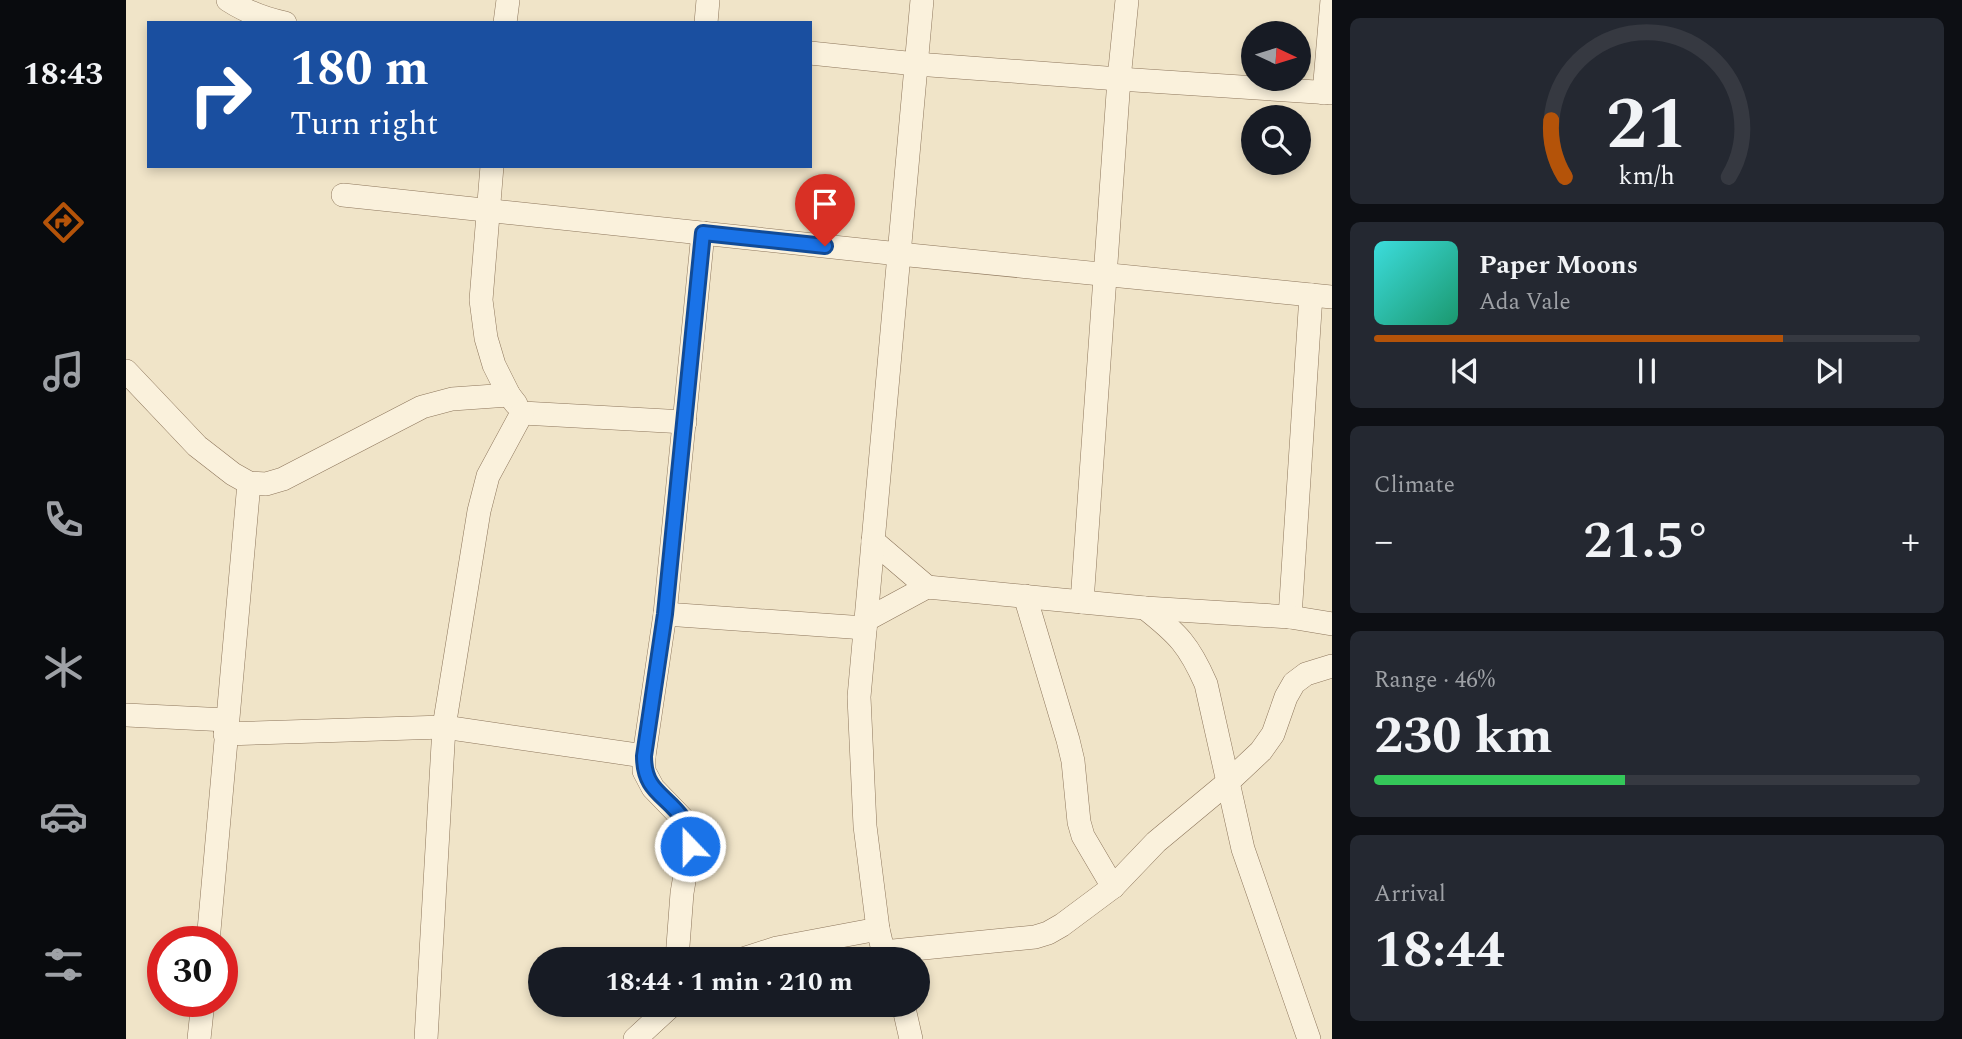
<!DOCTYPE html>
<meta charset="utf-8">
<style>
body{margin:0;font-family:Spectral,serif;background:#242831;color:#f1f3f6;height:100vh;display:flex;flex-direction:column;font-size:26px;white-space:nowrap}
*{box-sizing:border-box;margin:0}
p{font-size:23px;color:#9ea1a6}
.icon{flex:none;width:38px;height:38px;fill:none;stroke:currentColor;stroke-width:2;stroke-linecap:round;stroke-linejoin:round}
.map{position:relative;flex:1;overflow:hidden}
.panel{display:flex;flex-direction:column;gap:18px;padding:18px;background:#0d0f14;width:630px}
.panel>*{flex:none}
.guide{position:absolute;left:21px;top:21px;width:665px;height:147px;border-radius:0px;box-shadow:0 4px 10px #0003;background:#1a4fa0;color:#fff;overflow:hidden}
.needle{width:46px;rotate:94deg}
.tools{position:absolute;left:1115px;top:21px;display:grid;gap:14px}
.tools a{display:grid;place-items:center;width:70px;height:70px;border-radius:50%;background:#171b24;box-shadow:0 4px 10px #0003;font-size:35px}
.speed{position:absolute;left:21px;top:926px;display:flex;gap:14px;font-size:35px;font-weight:700;text-align:center}
.speed>*{display:grid;place-content:center;width:91px;height:91px;border-radius:50%;background:#171b24;box-shadow:0 4px 10px #0003;line-height:1}
.speed .limit{border:10px solid #d22;background:#fff;color:#111}
.pin{position:absolute;display:grid;place-items:center;width:60px;height:60px;color:#fff;margin:-72px -30px;border-radius:50% 50% 50% 0;rotate:-45deg;box-shadow:0 0 7px #0007}
.pin .icon{rotate:45deg}
.me{position:absolute;width:77px;margin:-38px;rotate:338deg;stroke-linejoin:round;filter:drop-shadow(0 0 5px #0008)}
.turn{display:flex;align-items:center;gap:24px;height:147px;padding:0 28px;font-size:32px}
.turn .icon{width:91px;height:91px;stroke-width:2.5}
.turn b{display:block;font-size:49px;line-height:60px}
.big{font-size:52px;font-weight:700;line-height:1.1}
.panel .card{flex:1;display:flex;flex-direction:column;justify-content:center;gap:10px;min-width:0;padding:0 24px;border-radius:10px;background:#242831}
.panel .dial{align-items:center;gap:0}
.dial svg{height:182px;overflow:visible;fill:none;stroke:#363941;stroke-width:7;stroke-linecap:round;text-anchor:middle}
.dial text{fill:#f1f3f6;stroke:none}
.song{display:flex;align-items:center;gap:21px}
.cover{width:84px;height:84px;border-radius:10px;background:linear-gradient(135deg,hsl(180 70% 55%),hsl(160 70% 35%))}
.played{height:7px;border-radius:4px;background:linear-gradient(90deg,#b45309 75%,#363941 75%)}
.keys{display:flex;justify-content:space-around;direction:ltr}
.heat{display:flex;justify-content:space-between;align-items:center;font-size:38px;direction:ltr}
.charge{height:10px;border-radius:5px;background:linear-gradient(90deg,#34c759 46%,#363941 0)}
.trip{position:absolute;left:402px;top:947px;width:402px;height:70px;border-radius:35px;background:#171b24;box-shadow:0 4px 10px #0003;font-weight:700;line-height:70px;text-align:center}
main{display:flex;flex:1;min-height:0}
.menu{display:flex;flex-direction:column;width:126px;justify-content:space-around;align-items:center;background:#090b0e;color:#9ea1a6}
.menu .icon{width:49px;height:49px}
.menu .on{color:#b45309}
.menu b{font-size:32px;color:#f1f3f6}
.map>svg:first-child{display:block}
.lines{fill:none;stroke-linecap:round;stroke-linejoin:round}
.street-casing{stroke:#8d765c;stroke-width:24}
.street{stroke:#faf1dc;stroke-width:23}
.route-casing{stroke:#114b97;stroke-width:18}
.route{stroke:#1a73e8;stroke-width:12}
</style>
<main>
<nav class="menu">
<b>18:43</b>
<svg class="icon on" aria-label="directions" viewBox="0 0 24 24"><path d="M12 3l9 9-9 9-9-9zM9 14v-3h6M13 9l2 2-2 2"/></svg>
<svg class="icon" aria-label="music" viewBox="0 0 24 24"><path d="M9 18V5l10-2v13"/><circle cx="6" cy="18" r="3"/><circle cx="16" cy="16" r="3"/></svg>
<svg class="icon" aria-label="phone" viewBox="0 0 24 24"><path d="M5 4h4l2 5-3 2q2 4 5 5l2-3 5 2v4C11 20 4 13 5 4z"/></svg>
<svg class="icon" aria-label="climate" viewBox="0 0 24 24"><path d="M12 3v18M4 7l16 10M4 17L20 7"/></svg>
<svg class="icon" aria-label="car" viewBox="0 0 24 24"><path d="M5 17H2v-5l4-1 3-4h7l3 4 3 1v5h-3M9 17h6M6 11h13"/><circle cx="7" cy="17" r="2"/><circle cx="17" cy="17" r="2"/></svg>
<svg class="icon" aria-label="filters" viewBox="0 0 24 24"><path d="M4 7h16M4 17h16"/><circle cx="9" cy="7" r="2"/><circle cx="15" cy="17" r="2"/></svg>
</nav>
<div class="map">
<svg width="1206" height="1039" viewBox="0 0 1206 1039">
<rect width="100%" height="100%" fill="#f0e4c8"/>
<g class="lines">
<g class="street-casing">
<g id="street">
<path d="M102,0C119,11 139,19 159,23"/>
<path d="M379,23L382,0"/>
<path d="M580,23L582,0"/>
<path d="M684,53L790,64L993,79L1206,93"/>
<path d="M1198,93L1206,0"/>
<path d="M366,166L355,300L360,338L368,365L383,395L390,404"/>
<path d="M217,195L773,254L1206,297"/>
<path d="M0,371L71,446L107,474L123,483L140,484L157,479L296,407L326,399L383,395"/>
<path d="M396,413L559,422"/>
<path d="M747,541L801,587"/>
<path d="M899,596L942,740L947,761L953,822L957,836L987,887"/>
<path d="M956,602L993,79L1001,0"/>
<path d="M1019,608C1052,634 1063,645 1080,684L1117,849L1183,1039"/>
<path d="M539,614L739,628"/>
<path d="M1164,617L1185,295"/>
<path d="M740,620L801,587L1019,608L1164,617L1206,624"/>
<path d="M0,715L101,720"/>
<path d="M99,734L318,727L518,756"/>
<path d="M82,942L123,483"/>
<path d="M757,952L909,937L922,933L936,925L987,887L1030,842L1101,783L1135,751L1147,734L1160,697L1168,683L1180,674L1206,666"/>
<path d="M551,959L556,893L564,846L562,830L556,818L527,788L518,771V756L539,614L577,233"/>
<path d="M617,959L651,948L752,929"/>
<path d="M759,959L752,929L739,826L733,697L796,0"/>
<path d="M777,1004L785,1039"/>
<path d="M73,1039L77,1001"/>
<path d="M300,1039L318,727L353,511L362,476L396,413"/>
<path d="M509,1039L547,1004"/>
</g>
</g>
<use href="#street" class="street"/>
</g>
<g class="lines">
<g class="route-casing">
<path id="route" d="M564,846C563,836 562,828 557,819C540,794 518,792 518,756L539,614L577,233L699,246"/>
</g>
<use href="#route" class="route"/>
</g>
</svg>
<div class="tools">
<a><svg class="needle" viewBox="-14 -14 28 28"><path d="M0-13l5 13h-10z" fill="#e53935"/><path d="M0 13l5-13h-10z" fill="#9ea1a6"/></svg></a>
<a><svg class="icon" aria-label="search" viewBox="0 0 24 24"><circle cx="10" cy="10" r="6"/><path d="M15 15l6 6"/></svg></a>
</div>
<div class="speed"><div class="limit">30</div></div>
<div class="pin" style="left:699px;top:246px;background:#d93025"><svg class="icon" aria-label="arrive" viewBox="0 0 24 24"><path d="M6 21V4h12l-3 4 3 4H6"/></svg></div>
<svg class="me" style="left:564px;top:846px" viewBox="-20 -20 40 40"><circle r="17" fill="#1a73e8" stroke="#fff" stroke-width="3"/><path d="M0-11L8 9 0 5-8 9z" fill="#fff"/></svg>
<div class="trip">18:44 · 1 min · 210 m</div>
<div class="guide">
<div class="turn"><svg class="icon" aria-label="right" viewBox="0 0 24 24"><path d="M7 20v-9h11M14 6l5 5-5 5"/></svg><div><b>180 m</b>Turn right</div></div>
</div>
</div>
<section class="panel">
<div class="card dial"><svg viewBox="0 0 100 80">
<path d="M14 69A42 42 0 1 1 86 69"/>
<path d="M14 69A42 42 0 0 1 8 44" stroke="#b45309"/>
<text x="50" y="56" font-size="32" font-weight="700">21</text>
<text x="50" y="72" font-size="11">km/h</text>
</svg></div>
<div class="card">
<div class="song"><i class="cover"></i><div><b>Paper Moons</b><p>Ada Vale</p></div></div>
<div class="played"></div>
<div class="keys"><svg class="icon" aria-label="previous" viewBox="0 0 24 24"><path d="M18 5L8 12l10 7zM5 5v14"/></svg><svg class="icon" aria-label="pause" viewBox="0 0 24 24"><path d="M8 5v14M16 5v14"/></svg><svg class="icon" aria-label="next" viewBox="0 0 24 24"><path d="M6 5l10 7-10 7zM19 5v14"/></svg></div>
</div>
<div class="card"><p>Climate</p>
<div class="heat"><a>−</a><b class="big">21.5°</b><a>+</a></div>
</div>
<div class="card"><p>Range · 46%</p><b class="big">230 km</b><div class="charge"></div></div>
<div class="card"><p>Arrival</p><b class="big">18:44</b></div>
</section>
</main>
